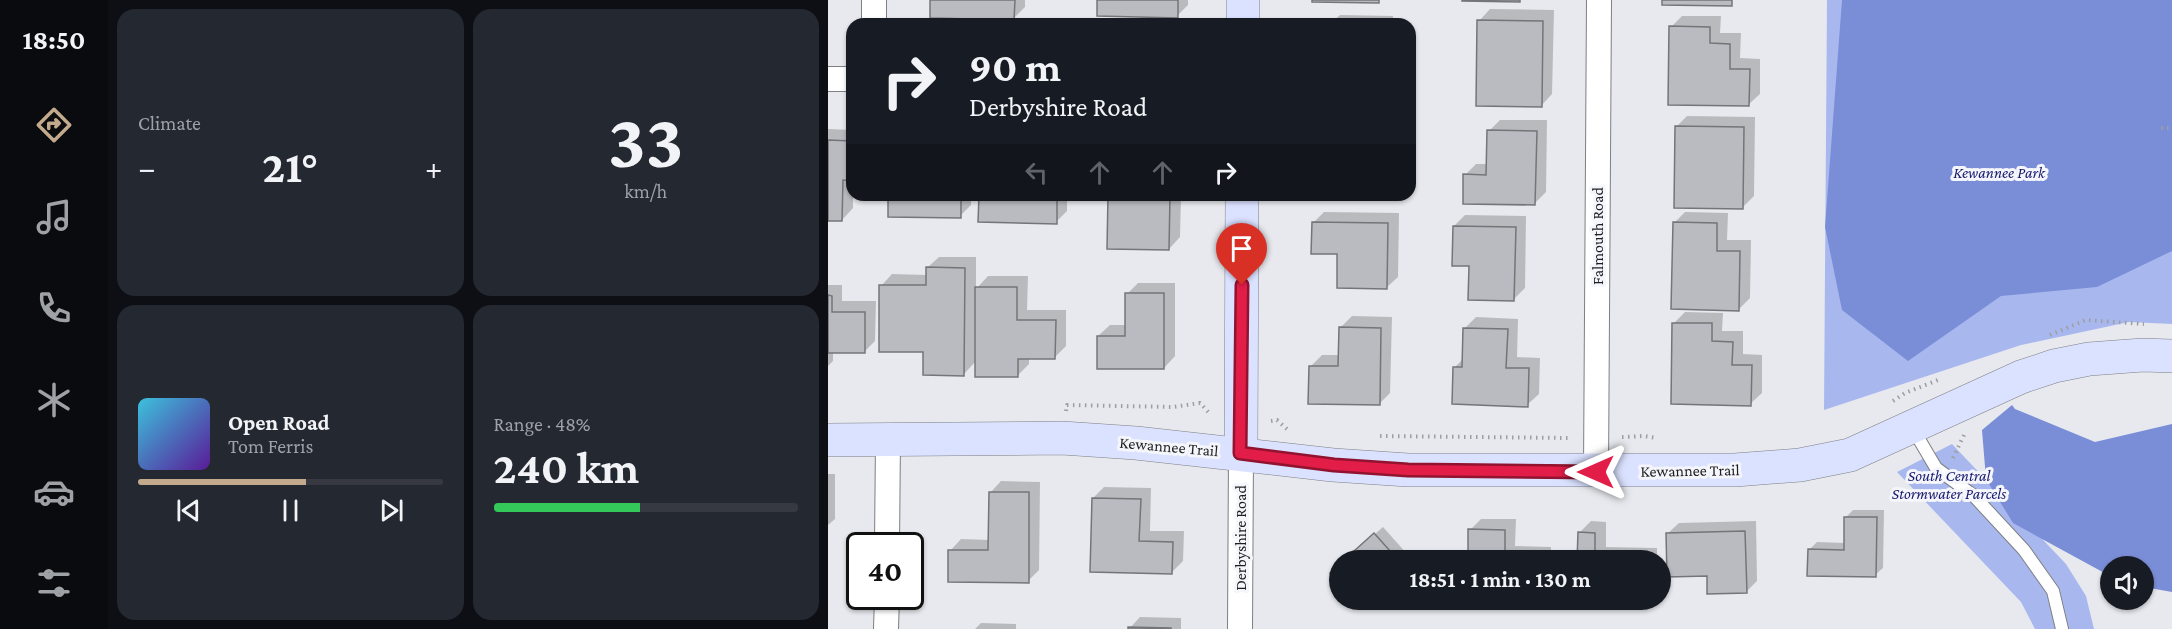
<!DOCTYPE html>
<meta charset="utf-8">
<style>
body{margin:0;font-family:"Crimson Pro",serif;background:#242831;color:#f1f3f6;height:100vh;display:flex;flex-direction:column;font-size:22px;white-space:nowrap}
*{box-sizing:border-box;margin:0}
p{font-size:20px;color:#9ea1a6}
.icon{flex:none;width:33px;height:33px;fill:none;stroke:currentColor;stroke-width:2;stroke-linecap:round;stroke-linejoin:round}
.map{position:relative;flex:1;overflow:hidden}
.side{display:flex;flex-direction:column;gap:9px;padding:9px;background:#0d0f14;width:720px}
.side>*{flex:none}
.banner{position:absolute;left:18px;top:18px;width:570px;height:183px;border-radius:18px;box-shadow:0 2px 4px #0004;background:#171b24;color:#f1f3f6;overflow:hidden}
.tools{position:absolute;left:1272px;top:556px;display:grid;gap:12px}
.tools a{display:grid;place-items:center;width:54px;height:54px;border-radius:50%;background:#171b24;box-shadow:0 2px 4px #0004;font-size:30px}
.speed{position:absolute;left:18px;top:532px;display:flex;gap:12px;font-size:30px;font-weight:700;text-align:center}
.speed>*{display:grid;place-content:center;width:78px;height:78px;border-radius:50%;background:#171b24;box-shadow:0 2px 4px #0004;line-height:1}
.speed .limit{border:3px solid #111;border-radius:9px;background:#fff;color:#111}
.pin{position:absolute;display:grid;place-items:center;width:51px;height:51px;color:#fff;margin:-62px -26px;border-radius:50% 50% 50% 0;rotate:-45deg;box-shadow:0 0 6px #0007}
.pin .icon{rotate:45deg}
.me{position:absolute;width:66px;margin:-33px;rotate:270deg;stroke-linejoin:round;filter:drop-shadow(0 0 4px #0008)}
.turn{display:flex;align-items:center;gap:21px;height:126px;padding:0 24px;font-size:27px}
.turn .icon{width:78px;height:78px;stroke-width:2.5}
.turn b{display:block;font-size:42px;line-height:51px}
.lanes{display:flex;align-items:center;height:57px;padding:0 24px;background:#0003;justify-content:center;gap:30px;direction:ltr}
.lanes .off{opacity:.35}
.big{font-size:45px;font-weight:700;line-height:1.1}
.side .tile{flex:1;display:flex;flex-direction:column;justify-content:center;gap:9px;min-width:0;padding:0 21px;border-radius:18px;background:#242831}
.side .dial{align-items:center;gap:0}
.dial b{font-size:78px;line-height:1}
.song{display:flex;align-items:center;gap:18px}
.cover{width:72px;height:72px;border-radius:9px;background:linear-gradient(135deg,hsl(190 70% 55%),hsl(270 70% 35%))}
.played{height:6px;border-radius:3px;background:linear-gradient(90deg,#c4aa8d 55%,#363941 55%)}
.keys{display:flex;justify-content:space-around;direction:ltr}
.heat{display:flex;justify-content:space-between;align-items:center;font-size:33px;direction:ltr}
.charge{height:9px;border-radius:4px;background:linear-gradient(90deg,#34c759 48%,#363941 0)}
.side .tiles{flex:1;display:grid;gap:9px;grid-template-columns:repeat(2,1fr)}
.trip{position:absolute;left:501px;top:550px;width:342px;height:60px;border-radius:30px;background:#171b24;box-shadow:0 2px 4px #0004;font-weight:700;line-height:60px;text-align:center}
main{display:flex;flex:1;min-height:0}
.tabs{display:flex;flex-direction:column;width:108px;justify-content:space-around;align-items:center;background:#090b0e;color:#9ea1a6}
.tabs .icon{width:42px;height:42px}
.tabs .current{color:#c4aa8d}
.tabs b{font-size:27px;color:#f1f3f6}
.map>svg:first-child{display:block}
.green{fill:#a8b8ef}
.water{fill:#7a8dd7}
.shadow{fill:#0003}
.building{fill:#babbc0;stroke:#737579;stroke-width:1.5}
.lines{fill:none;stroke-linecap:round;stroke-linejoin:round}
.lane-casing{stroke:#7e7f83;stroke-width:14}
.street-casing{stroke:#7e7f83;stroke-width:26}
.secondary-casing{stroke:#7e7f83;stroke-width:34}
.path{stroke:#9d9ea2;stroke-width:4;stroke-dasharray:1.5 4.5;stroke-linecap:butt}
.lane{stroke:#fff;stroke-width:12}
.street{stroke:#fff;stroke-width:24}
.secondary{stroke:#dbe2ff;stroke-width:33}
.route-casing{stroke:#92132f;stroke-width:15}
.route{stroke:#e11d48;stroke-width:10}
.labels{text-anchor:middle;stroke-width:6;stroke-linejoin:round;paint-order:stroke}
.park-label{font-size:16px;font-style:italic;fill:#181a6f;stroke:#f5f6fb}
.street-label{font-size:16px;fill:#1d1e1f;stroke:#f5f6fb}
</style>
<main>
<nav class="tabs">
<b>18:50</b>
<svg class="icon current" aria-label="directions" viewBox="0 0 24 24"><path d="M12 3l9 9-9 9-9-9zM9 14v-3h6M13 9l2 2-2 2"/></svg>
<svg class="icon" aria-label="music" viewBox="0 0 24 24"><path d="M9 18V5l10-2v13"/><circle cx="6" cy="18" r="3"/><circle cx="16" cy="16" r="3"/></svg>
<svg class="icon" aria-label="phone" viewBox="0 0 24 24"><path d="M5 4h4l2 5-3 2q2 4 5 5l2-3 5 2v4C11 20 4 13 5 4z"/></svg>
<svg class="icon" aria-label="climate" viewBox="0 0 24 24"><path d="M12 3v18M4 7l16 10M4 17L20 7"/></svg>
<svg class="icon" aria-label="car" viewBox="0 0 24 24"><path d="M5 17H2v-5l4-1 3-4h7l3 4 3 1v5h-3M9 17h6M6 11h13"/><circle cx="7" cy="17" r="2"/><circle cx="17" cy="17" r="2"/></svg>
<svg class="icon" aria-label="filters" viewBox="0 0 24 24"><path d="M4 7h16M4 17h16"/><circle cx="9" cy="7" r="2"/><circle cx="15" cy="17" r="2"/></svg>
</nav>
<section class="side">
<div class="tiles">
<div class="tile"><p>Climate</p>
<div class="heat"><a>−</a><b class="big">21°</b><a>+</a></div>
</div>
<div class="tile dial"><b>33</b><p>km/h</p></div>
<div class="tile">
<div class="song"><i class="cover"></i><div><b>Open Road</b><p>Tom Ferris</p></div></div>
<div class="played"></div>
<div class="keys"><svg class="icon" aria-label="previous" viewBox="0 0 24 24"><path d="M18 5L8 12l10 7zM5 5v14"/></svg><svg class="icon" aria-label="pause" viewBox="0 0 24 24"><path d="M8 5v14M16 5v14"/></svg><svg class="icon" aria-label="next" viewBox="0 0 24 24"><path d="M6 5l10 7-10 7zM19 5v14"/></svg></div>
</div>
<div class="tile"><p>Range · 48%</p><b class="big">240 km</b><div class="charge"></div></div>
</div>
</section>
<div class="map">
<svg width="1344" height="629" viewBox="0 0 1344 629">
<rect width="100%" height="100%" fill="#e7e9ee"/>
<g class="green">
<path d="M999,0H1344V324L1301,322L1193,345L996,410Z"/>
<path d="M1124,444L1238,564L1258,596L1266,629H1207L1193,602L1069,472Z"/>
</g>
<g class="water">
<path d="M1014,0H1344V251L1269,287L1173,296L1080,361L1014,310L997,227Z"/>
<path d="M1184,405L1187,409L1267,442L1344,424V592L1316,587V567H1282V576L1185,523L1158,479L1154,430Z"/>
</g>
<g class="shadow">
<path d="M104,0H197V7L186,18Z"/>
<path d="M271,0H360V5L349,16Z"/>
<path d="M662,9L726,10L724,94L713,106L651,21Z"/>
<path d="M512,15L565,16V24H502Z"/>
<path d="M854,16H893L892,33H913L912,58L932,59V94L920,105L843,27Z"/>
<path d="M859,116L927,117L926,196L915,207L848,127Z"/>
<path d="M672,120H719L718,192L707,203L637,175L648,164H660L661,131Z"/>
<path d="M0,129L24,130L25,208L14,220L0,219Z"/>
<path d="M62,195H143V205L132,216Z"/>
<path d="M152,195H239V211L228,222Z"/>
<path d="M281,195H353L352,237L341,249Z"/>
<path d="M496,212L571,213L570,277L558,288L511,253L485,223Z"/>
<path d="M857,212L900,213L899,240H923L922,298L911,309L846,223Z"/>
<path d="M637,215L698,216L697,288L686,299L642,265L626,226Z"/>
<path d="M111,257H148V289L160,276H200L199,310H238V346L227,357H201V364L190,375L148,361L136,374L97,351L53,286L64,274L99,275V268Z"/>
<path d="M310,283H347V356L336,368L270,336L282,325H299V294Z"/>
<path d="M0,285H14V301H48L47,341L36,352H5V361L0,366Z"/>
<path d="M857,312L895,313L894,331H915V354L934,355V393L922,404L846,323Z"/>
<path d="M524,316L564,317L562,393L551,404L483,366L494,355H512V328Z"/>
<path d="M648,317L690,319L689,357L712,358L711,394L699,405L627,367L636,358L637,328Z"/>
<path d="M0,474H7V519L0,525Z"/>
<path d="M173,481L212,482L211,570L200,581L122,551L133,539L162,540V493Z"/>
<path d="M276,487L323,488L322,531H356L355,561L344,572L265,498Z"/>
<path d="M1025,510H1056L1055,568L1047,575L981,550L989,542L1017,543L1018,517Z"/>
<path d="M653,519H688L687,546L723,547V561H641L642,530Z"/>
<path d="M763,521L778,522V547L829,548V561H751V533Z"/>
<path d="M928,521L929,581L918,592L880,575L839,534L851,523Z"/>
<path d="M555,527L580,555L574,561H516Z"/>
<path d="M312,617L353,618V629H301Z"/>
<path d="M153,623L188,624V629H147Z"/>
</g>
<g class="building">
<path d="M102,0H187L186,20L102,18Z"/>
<path d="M269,0H350V18L269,16Z"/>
<path d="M484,0H551V3L484,2Z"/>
<path d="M634,0H692V2L634,1Z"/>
<path d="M834,0H904V6L834,5Z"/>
<path d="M649,20L715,21L714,107L648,106Z"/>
<path d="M841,26L882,27V43L902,44V69H922L921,106L840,105Z"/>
<path d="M847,126L916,127L915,209L846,208Z"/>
<path d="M659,130L709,131L707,205L635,204V174L658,175Z"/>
<path d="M0,140L24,141V181L15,180L14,221H0Z"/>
<path d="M60,195H133V218L60,217Z"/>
<path d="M151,195H229V224L150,222Z"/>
<path d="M280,195H342L341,250L279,249Z"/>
<path d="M484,222L560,223L559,289L509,288V254H483Z"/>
<path d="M845,222L889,223V251H912L911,311L843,309Z"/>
<path d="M625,226L688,227L686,301L640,300L641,266H624Z"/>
<path d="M98,267L137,268L136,376L95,375V352H51V285H98Z"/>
<path d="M147,287H189V320H228L227,359H190V377H147Z"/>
<path d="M297,293H336V369H269V336H297Z"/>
<path d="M0,295L4,296V312H37V353H0Z"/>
<path d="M844,323H884V341L905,342L904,365H924L923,406L843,404Z"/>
<path d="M511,327L553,328L552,405L480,404L481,366H510Z"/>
<path d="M635,328L680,329L678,368H701L700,407L624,404L625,367H634Z"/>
<path d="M161,492H201V583L120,582V550H160Z"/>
<path d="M264,498L313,499L311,541L345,542L344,574L262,572Z"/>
<path d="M1016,517H1049L1048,577L979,576L980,549L1016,550Z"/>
<path d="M640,529L677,530V557L712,558V561H640Z"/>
<path d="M917,531L919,593L879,594V576L839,577L838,533Z"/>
<path d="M750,532L767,533V557L819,559V561H749Z"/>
<path d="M546,533L571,561H515Z"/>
<path d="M512,564V584L502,573Z"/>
<path d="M639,600H712L711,603L639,602Z"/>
<path d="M748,600H818L817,606L748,604Z"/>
<path d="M300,627L343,628V629H300Z"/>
</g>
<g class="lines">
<g class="lane-casing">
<path id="lane" d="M1085,429L1108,468L1146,496L1196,550L1225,591L1234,629"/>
</g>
<g class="street-casing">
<g id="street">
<path d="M46,24V0"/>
<path d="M0,79H24"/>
<path d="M768,472L771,0"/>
<path d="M59,546L60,439"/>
<path d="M58,629L59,597"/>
<path d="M412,629L413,453"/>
</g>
</g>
<g class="secondary-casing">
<g id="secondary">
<path d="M415,24V0"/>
<path d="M0,440L234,438L308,443L505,465L580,470H907L972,465L1022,455L1193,377L1226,366L1261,359L1315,355L1344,356"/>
<path d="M413,453L414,195"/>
</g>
</g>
<g class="path">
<path d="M1333,128H1344"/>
<path d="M1222,335L1258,320L1316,324"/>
<path d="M1065,401L1077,393L1110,380"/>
<path d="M238,411L239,405L345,407L372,403L382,414"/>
<path d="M443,421L449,420L461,431"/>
<path d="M552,436L743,438"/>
<path d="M794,437L816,436L829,438"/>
<path d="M1125,458L1136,435"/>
</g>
<use href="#lane" class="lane"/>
<use href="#street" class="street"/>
<use href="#secondary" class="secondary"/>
</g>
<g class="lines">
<g class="route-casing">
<path id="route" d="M414,285L412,453L506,465L580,470L768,472"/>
</g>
<use href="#route" class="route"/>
</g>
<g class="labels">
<g class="park-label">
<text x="1171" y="178">Kewannee Park</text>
<text x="1121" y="481">South Central<tspan x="1121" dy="18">Stormwater Parcels</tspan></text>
</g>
<g class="street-label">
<text transform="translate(769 236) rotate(-90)" y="6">Falmouth Road</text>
<text transform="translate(341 446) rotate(5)" y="6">Kewannee Trail</text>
<text transform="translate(862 470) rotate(-1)" y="6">Kewannee Trail</text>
<text transform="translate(412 538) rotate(-90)" y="6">Derbyshire Road</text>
</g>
</g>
</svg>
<div class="tools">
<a><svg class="icon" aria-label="sound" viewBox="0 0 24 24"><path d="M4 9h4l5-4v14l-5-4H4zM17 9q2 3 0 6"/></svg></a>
</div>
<div class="speed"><div class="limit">40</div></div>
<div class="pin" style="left:414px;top:285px;background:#d93025"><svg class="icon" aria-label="arrive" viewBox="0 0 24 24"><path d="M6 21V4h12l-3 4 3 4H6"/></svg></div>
<svg class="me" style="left:768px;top:472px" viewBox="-20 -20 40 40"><path d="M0-17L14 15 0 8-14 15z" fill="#e11d48" stroke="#fff" stroke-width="4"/></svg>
<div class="trip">18:51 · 1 min · 130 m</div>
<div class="banner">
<div class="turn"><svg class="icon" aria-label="right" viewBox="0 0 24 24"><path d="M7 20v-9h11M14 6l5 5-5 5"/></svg><div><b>90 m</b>Derbyshire Road</div></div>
<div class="lanes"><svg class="icon off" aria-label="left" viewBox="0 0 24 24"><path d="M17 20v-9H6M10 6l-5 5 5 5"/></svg><svg class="icon off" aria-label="ahead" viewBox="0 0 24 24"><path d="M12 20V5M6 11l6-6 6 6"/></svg><svg class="icon off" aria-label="ahead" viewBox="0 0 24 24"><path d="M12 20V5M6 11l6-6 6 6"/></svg><svg class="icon" aria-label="right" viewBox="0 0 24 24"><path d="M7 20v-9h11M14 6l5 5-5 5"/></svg></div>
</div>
</div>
</main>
